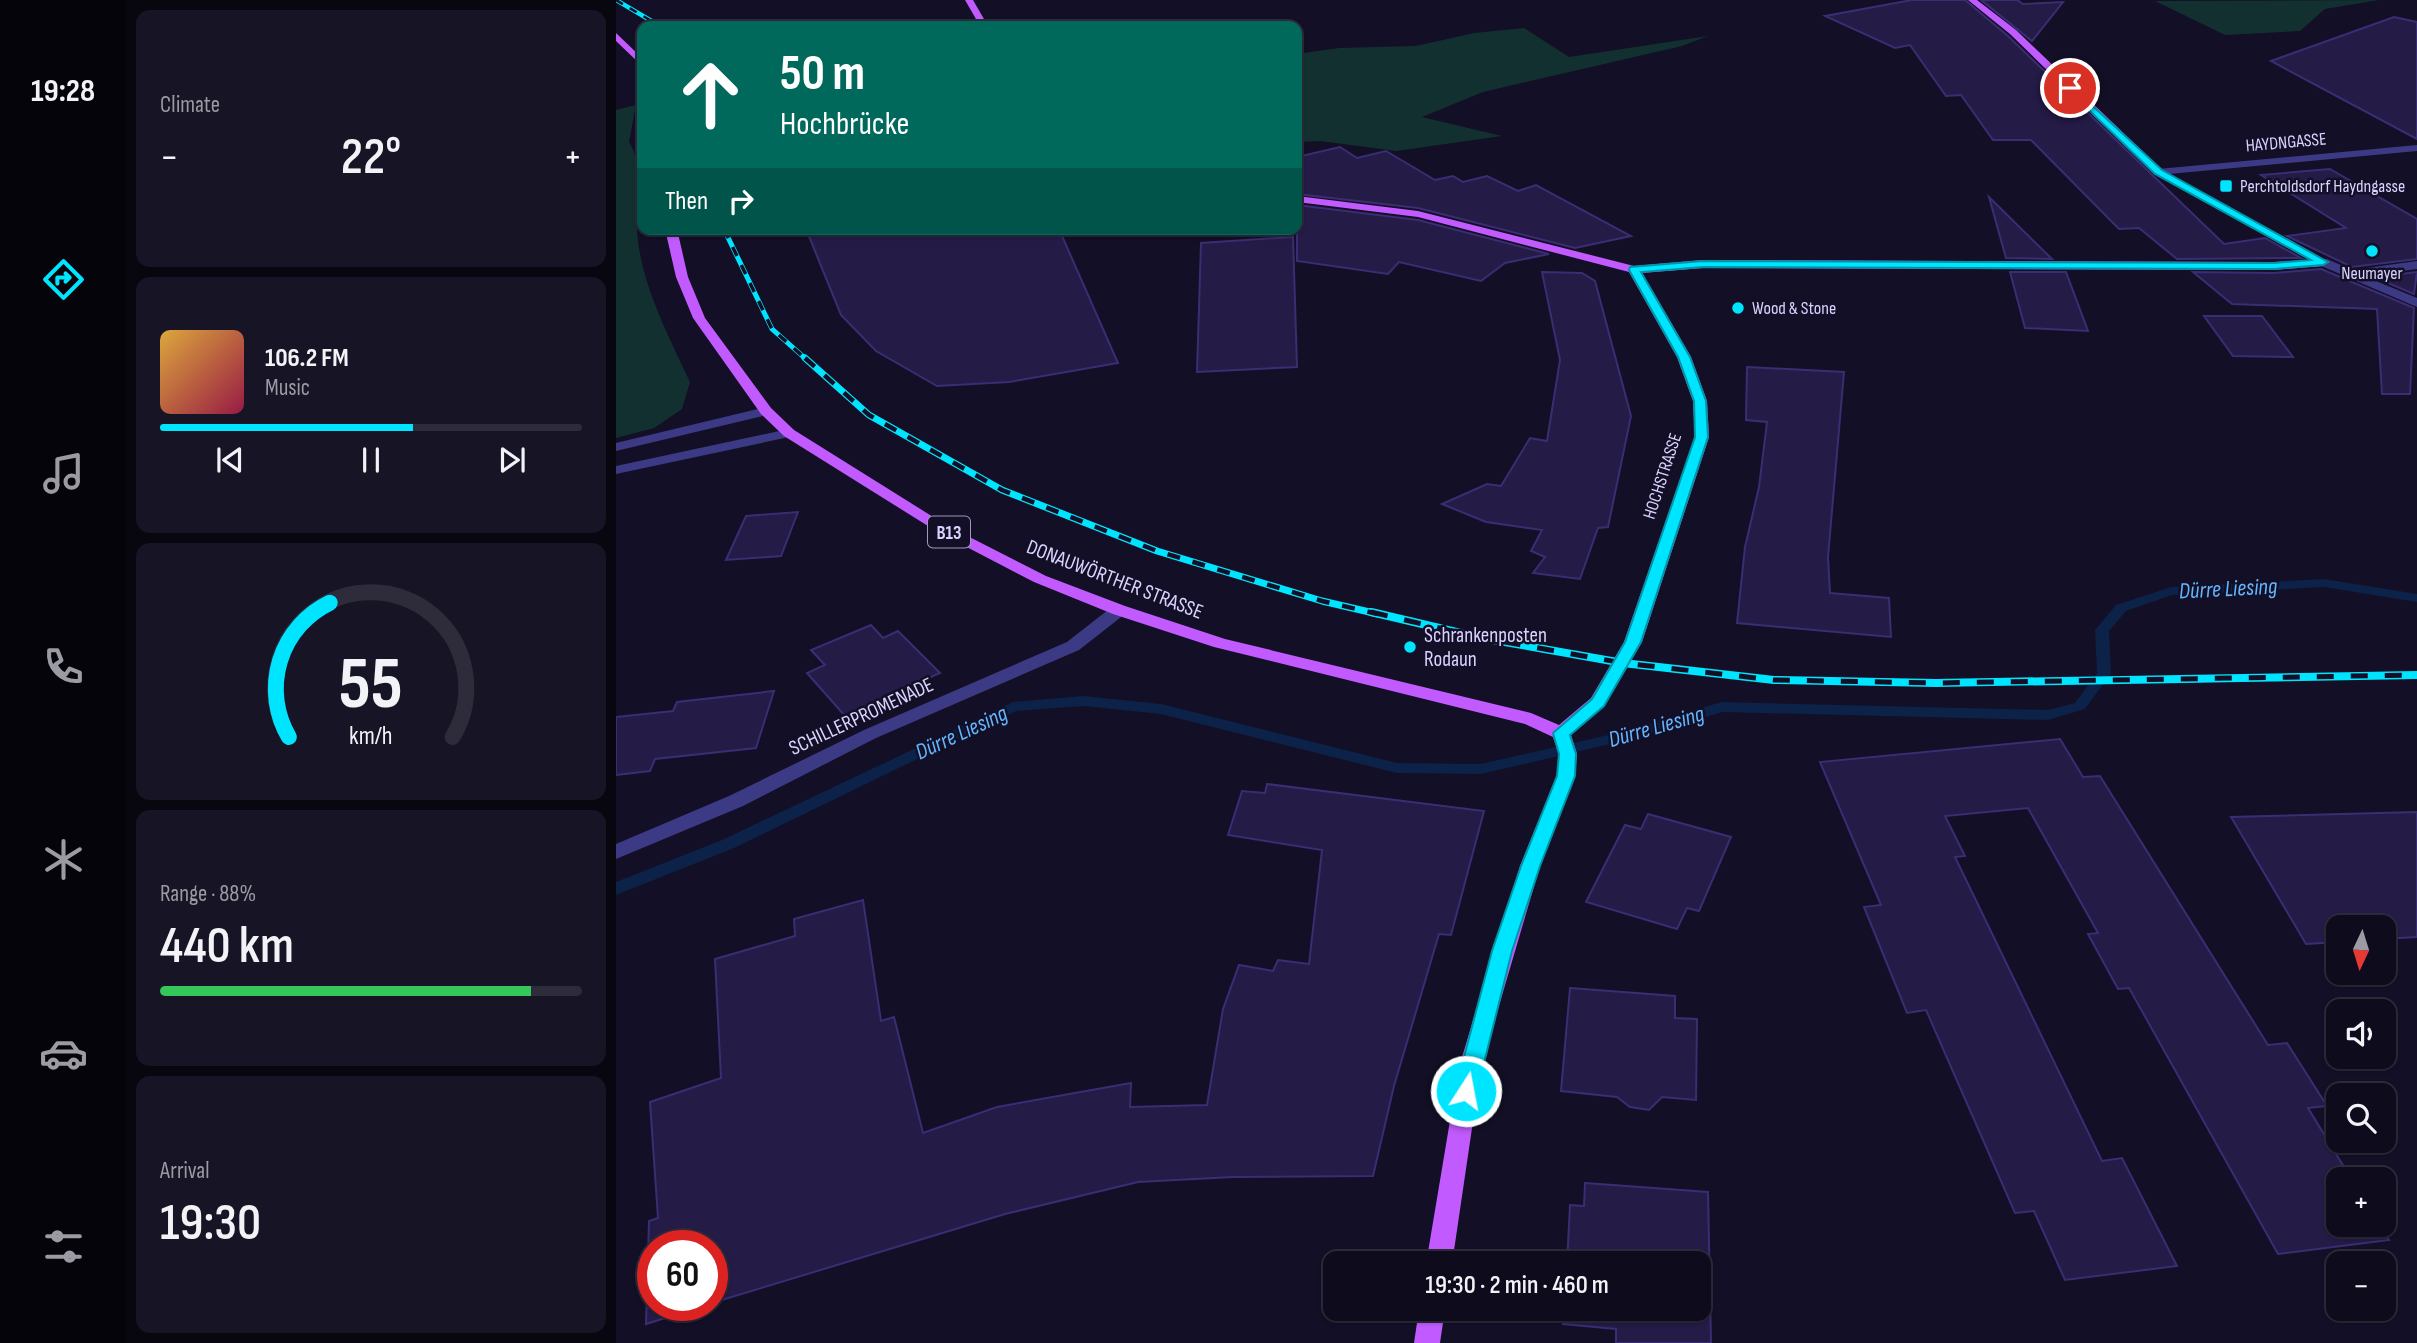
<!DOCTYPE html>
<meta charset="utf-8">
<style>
body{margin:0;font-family:"Sofia Sans Condensed",sans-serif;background:#171425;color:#f1f3f6;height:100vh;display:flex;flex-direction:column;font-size:26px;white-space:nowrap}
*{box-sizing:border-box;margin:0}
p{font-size:23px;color:#9b9ba3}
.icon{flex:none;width:38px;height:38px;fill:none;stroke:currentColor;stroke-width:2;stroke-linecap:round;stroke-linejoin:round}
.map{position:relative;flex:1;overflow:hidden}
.sheet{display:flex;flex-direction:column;gap:10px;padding:10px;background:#08060f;width:490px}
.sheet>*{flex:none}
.top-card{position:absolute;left:21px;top:21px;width:665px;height:214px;border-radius:14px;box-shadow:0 2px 5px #0004,0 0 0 2px #2e2b3b;background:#00695c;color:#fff;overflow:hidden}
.needle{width:46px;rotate:184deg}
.tools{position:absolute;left:1710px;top:915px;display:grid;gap:14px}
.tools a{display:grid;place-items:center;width:70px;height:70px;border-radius:14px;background:#0e0b1c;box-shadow:0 2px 5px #0004,0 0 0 2px #2e2b3b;font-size:35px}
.speed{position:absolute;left:21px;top:1230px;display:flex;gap:14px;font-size:35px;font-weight:700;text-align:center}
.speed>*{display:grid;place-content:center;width:91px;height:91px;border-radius:50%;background:#0e0b1c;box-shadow:0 2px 5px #0004,0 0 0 2px #2e2b3b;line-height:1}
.speed .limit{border:10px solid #d22;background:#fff;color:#111}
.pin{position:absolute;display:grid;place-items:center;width:60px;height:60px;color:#fff;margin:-30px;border:4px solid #fff;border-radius:50%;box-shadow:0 2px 7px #0007}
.me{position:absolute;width:77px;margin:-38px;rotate:11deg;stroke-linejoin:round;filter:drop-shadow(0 0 5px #0008)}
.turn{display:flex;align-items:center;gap:24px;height:147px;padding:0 28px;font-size:32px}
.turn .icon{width:91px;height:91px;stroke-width:2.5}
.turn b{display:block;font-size:49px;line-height:60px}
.then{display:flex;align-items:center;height:66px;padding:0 28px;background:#0003;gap:14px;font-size:26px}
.big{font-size:52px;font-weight:600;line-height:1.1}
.sheet .tile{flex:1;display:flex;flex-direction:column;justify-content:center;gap:10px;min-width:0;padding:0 24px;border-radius:14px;background:#171425}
.sheet .dial{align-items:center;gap:0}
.dial svg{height:182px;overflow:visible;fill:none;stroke:#2e2b3b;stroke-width:7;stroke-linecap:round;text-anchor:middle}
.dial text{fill:#f1f3f6;stroke:none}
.song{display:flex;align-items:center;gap:21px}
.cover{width:84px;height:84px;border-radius:10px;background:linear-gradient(135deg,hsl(40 70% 55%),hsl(340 70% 35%))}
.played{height:7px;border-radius:4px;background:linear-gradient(90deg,#00e5ff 60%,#2e2b3b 60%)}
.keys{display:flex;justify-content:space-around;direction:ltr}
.heat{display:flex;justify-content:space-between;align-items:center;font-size:38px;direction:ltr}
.charge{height:10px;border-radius:5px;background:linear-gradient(90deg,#34c759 88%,#2e2b3b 0)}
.trip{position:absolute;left:707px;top:1251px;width:388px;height:70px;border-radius:14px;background:#0e0b1c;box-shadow:0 2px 5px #0004,0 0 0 2px #2e2b3b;font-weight:600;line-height:70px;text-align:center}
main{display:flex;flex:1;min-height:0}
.tab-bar{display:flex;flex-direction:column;width:126px;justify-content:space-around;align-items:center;background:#06040b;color:#9b9ba3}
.tab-bar .icon{width:49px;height:49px}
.tab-bar .current{color:#00e5ff}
.tab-bar b{font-size:32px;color:#f1f3f6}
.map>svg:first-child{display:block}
.green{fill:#12302f}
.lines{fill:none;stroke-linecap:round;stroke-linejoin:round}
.stream{fill:#0c2248;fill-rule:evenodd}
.building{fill:#241b47;stroke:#3b2d73;stroke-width:2}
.minor{fill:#3d3a85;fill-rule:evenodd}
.major{fill:#c25bff;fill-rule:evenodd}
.rail-far3-casing{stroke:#00e5ff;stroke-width:4.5}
.rail-far2-casing{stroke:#00e5ff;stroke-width:5}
.rail-far1-casing{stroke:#00e5ff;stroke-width:7}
.rail-casing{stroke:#00e5ff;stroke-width:8}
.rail-far3{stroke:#130f26;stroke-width:2.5;stroke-dasharray:8;stroke-linecap:butt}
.rail-far2{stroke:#130f26;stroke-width:3.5;stroke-dasharray:10;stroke-linecap:butt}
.rail-far1{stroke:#130f26;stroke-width:4.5;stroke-dasharray:13;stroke-linecap:butt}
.rail{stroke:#130f26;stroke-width:5;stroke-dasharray:17;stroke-linecap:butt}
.route{fill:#00e5ff;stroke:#0095a6;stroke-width:2}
.poi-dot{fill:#00e5ff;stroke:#130f26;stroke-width:2.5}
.labels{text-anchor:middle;stroke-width:5;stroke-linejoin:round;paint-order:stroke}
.far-street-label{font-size:18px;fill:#d9d4ff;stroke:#130f26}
.far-poi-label{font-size:18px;fill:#d9d4ff;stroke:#130f26;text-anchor:start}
.shield{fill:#130f26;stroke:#9e99be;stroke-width:2}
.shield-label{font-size:19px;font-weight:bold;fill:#d9d4ff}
.street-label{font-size:21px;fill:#d9d4ff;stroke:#130f26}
.poi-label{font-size:21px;fill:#d9d4ff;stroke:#130f26;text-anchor:start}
.water-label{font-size:23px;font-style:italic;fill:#62b6ff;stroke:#130f26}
</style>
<main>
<nav class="tab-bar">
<b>19:28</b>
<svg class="icon current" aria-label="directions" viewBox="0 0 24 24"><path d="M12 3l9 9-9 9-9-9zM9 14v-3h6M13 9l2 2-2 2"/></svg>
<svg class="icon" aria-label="music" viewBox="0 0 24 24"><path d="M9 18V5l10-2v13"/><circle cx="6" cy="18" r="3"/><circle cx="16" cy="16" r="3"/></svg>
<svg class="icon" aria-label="phone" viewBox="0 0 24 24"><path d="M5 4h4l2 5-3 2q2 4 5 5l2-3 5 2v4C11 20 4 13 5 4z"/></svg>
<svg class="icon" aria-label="climate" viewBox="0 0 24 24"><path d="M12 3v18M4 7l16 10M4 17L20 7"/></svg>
<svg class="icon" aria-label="car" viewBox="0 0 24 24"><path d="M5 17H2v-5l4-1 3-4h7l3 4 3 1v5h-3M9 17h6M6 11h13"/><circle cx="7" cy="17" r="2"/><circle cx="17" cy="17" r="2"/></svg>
<svg class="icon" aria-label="filters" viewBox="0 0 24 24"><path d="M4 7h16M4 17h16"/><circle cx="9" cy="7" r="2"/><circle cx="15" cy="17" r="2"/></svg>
</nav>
<section class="sheet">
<div class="tile"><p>Climate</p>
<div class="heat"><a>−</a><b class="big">22°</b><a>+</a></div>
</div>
<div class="tile">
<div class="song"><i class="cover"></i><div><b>106.2 FM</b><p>Music</p></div></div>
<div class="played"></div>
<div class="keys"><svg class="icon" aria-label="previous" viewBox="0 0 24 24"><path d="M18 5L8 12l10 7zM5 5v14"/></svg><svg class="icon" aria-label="pause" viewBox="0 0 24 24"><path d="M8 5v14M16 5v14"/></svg><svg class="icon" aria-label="next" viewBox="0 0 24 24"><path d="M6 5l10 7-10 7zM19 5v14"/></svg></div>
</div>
<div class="tile dial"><svg viewBox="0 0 100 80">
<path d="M14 69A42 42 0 1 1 86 69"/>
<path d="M14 69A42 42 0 0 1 32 10" stroke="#00e5ff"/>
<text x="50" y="56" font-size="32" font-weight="700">55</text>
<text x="50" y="72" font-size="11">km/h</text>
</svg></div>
<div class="tile"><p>Range · 88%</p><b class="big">440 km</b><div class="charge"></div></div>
<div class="tile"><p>Arrival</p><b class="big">19:30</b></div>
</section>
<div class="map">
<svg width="1801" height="1343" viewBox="0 0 1801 1343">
<rect width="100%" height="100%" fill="#130f26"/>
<g class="green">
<path d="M1763,0L1709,9L1684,31L1609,35L1539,1Z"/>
<path d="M908,28L953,57L1092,36L1066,46L867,92L806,117L886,136L780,151L704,141L681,142V54L723,48L800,46L858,33Z"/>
<path d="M20,105L13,142C31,171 18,208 22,242C29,292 53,337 74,382L66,409L38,428L0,438V110Z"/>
</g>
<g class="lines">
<path class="stream" d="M1708,579L1801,594V602L1708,587L1556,595L1510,611L1493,631L1495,673L1493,676L1469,709L1432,720L1106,712L1016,739L865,774L781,773L545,714L468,706L400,711L118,848L0,895V882L106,840L397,702L468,696L545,704L781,763L865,764L1014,730L1105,702L1432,710L1459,703L1481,673L1479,630L1500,605L1555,587Z"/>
</g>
<g class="building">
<path d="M1296,0H1349L1392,36L1608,244L1649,238L1685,258L1561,259L1523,228L1503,229L1415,140H1377L1345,95L1330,96L1294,45L1279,48L1209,16Z"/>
<path d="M1365,0H1401L1407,4L1447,2L1416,41Z"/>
<path d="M1778,17L1801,22V139L1655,61Z"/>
<path d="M724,147L741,158L770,151L819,180L837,176L847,182L871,176L902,191L920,185L1015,236L959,248L802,208L681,194V157Z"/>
<path d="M1714,169L1801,219V259L1736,267L1671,236L1730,228L1645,175Z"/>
<path d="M1373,197L1436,259L1390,258Z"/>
<path d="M681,205L802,220L933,254L889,263L865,281L783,262L772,274L681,261Z"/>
<path d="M190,229H443L502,363L393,382L321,386L260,351L225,315Z"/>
<path d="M677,237L681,367L581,372L585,243Z"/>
<path d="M1705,269L1798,308L1794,394H1766L1761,309L1616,304L1577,272L1658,273Z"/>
<path d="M926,272L966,273L979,281L1015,416L992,527L982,528L964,579L917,573L929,557L915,551L926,530L870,522L826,504L871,484L885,486L914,438L931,441L944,360Z"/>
<path d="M1394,272H1450L1472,331L1409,328Z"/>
<path d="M1801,272L1798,294L1758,277Z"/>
<path d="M1588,316H1646L1677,357L1617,356Z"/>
<path d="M1131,367L1228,372L1212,557L1214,593L1273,598L1275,637L1121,623L1129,547L1143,487L1151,422L1130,420Z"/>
<path d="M182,512L165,556L110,560L130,516Z"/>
<path d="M255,625L267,638L282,631L324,673L229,716L191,673L209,665L195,650Z"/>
<path d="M158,691L140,748L39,759L34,771L0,775V717L57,711L61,702Z"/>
<path d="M1444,739L1467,777L1484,776L1652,1045L1671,1043L1711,1106L1692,1108L1736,1180H1722V1225H1764L1773,1240L1662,1254L1513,988L1502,989L1472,934L1482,933L1412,808L1329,816L1349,856L1339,857L1486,1161L1506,1158L1561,1266L1449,1280L1418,1211L1399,1213L1310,1010L1291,1013L1248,907L1265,905L1204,762Z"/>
<path d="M651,784L868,811L835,935L823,934L778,1086L757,1176L617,1177L522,1182L389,1214L96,1303V1246H37V1306H87L30,1324L33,1221L42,1218L34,1102L105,1078L99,959L179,936L178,919L247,900L265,1021L278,1017L307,1133L381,1107L515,1083L514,1107L591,1105L607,1009L623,965L657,971L662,960L693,964L706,850L612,835L626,791L649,793Z"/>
<path d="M1801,812V937L1768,939V928H1722V942L1690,944L1615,817Z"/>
<path d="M1032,814L1115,837L1083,911L1071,908L1061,929L970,902L1009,825L1025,829Z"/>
<path d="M954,988L1059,996V1018L1081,1019L1080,1100L1046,1097L1033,1110L1014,1107L1001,1097L945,1091Z"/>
<path d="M969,1183L1092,1192L1095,1343H1000V1329L947,1324L948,1309H1083V1264H951L954,1205L968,1206Z"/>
</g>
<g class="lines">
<g class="minor">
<path d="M1801,145V151L1542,175L1537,172L1542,169Z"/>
<path d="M1703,259H1711L1736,270L1801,261V269L1748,276L1801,298V307L1703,265Z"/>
<path d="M150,407L155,408V414L0,451V443Z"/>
<path d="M173,429L178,430V436L0,474V466Z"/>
<path d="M503,605L511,610L509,614L463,650L260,738L127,806L0,859V844L113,796L248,730L451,642L497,606Z"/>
</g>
<g class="major">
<path d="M349,0H357L372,26H364Z"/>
<path d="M1352,0H1361L1400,30L1546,170L1713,262L1707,266L1658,270L1087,268L1026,273L1075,357L1091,401L1093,437L1026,642L988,706L955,735L961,754L959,776L924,866L865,1067L836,1264H810L843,1067L904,866L941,776L943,754L937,737L909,724L598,647L497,614L418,582L320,531L168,436L145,414L77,318L60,277L49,229H61L72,277L89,318L155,408L178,430L330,525L430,576L509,606L609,639L915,713L943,725L975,698L1008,642L1079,437L1077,401L1061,357L1013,272L802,217L681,202V196L802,211L1018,266L1087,260L1658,262L1694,260L1538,174L1394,34Z"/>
<path d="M0,33L26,58V66L0,41Z"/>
<path d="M803,1309H829L824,1343H798Z"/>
</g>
<g class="rail-far3-casing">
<path id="rail-far3" d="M0,0L44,26"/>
</g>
<g class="rail-far2-casing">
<path id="rail-far2" d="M108,229L156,329L191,360"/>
</g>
<g class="rail-far1-casing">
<path id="rail-far1" d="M189,358L253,415L386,490L541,551L706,601L762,614"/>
</g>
<g class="rail-casing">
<path id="rail" d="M755,612L866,638L1007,663L1158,680L1320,683L1801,675"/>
</g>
<use href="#rail-far3" class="rail-far3"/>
<use href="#rail-far2" class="rail-far2"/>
<use href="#rail-far1" class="rail-far1"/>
<use href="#rail" class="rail"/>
</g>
<path class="route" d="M1454,85L1546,170L1712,262L1707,265L1658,269L1087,267L1025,272L1074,357L1090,401L1092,437L1025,642L988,706L954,735L960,754L959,776L924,866L896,951L861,1091L857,1097L850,1100L842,1097L839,1091L876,951L905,866L941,776L943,754L937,733L976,699L1009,642L1079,437L1078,401L1062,357L1013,270L1014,267L1087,261L1658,263L1695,260L1539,174L1451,89Z"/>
<g class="poi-dot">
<rect x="1603" y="179" width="14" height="14" rx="3.5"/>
<circle cx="1756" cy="251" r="7"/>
<circle cx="1122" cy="308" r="7"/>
<circle cx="794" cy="647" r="7"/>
</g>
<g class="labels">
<g class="far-street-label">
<text transform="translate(1670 142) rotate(-5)" y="6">HAYDNGASSE</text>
<text transform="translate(1046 476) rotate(-72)" y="6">HOCHSTRASSE</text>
</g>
<g class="far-poi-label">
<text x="1624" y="192">Perchtoldsdorf Haydngasse</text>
<text x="1756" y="279" text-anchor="middle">Neumayer</text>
<text x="1136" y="314">Wood &amp; Stone</text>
</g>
<rect class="shield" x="312" y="516.5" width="42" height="31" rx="5"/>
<g class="shield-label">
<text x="333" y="539">B13</text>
</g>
<g class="street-label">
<text transform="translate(499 579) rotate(21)" y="7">DONAUWÖRTHER STRASSE</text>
<text transform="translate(245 716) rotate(-25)" y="7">SCHILLERPROMENADE</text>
</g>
<g class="poi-label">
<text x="808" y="642">Schrankenposten<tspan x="808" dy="24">Rodaun</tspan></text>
</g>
<g class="water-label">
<text transform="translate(1612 588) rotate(-3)" y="8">Dürre Liesing</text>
<text transform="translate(1040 726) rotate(-16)" y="8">Dürre Liesing</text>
<text transform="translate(345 732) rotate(-25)" y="8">Dürre Liesing</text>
</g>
</g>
</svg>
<div class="tools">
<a><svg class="needle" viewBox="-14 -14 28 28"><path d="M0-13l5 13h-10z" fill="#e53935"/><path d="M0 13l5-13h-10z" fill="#9b9ba3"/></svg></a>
<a><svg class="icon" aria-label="sound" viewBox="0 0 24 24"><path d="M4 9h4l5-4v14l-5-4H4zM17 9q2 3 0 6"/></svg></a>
<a><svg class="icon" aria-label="search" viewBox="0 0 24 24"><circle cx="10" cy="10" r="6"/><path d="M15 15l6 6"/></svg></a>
<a>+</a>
<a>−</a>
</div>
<div class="speed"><div class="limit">60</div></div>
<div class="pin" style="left:1454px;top:88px;background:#d93025"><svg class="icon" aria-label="arrive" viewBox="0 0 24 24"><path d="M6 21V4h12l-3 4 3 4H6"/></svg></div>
<svg class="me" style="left:850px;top:1091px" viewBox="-20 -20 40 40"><circle r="17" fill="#00e5ff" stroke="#fff" stroke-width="3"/><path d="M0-11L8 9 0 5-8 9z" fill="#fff"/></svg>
<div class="trip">19:30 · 2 min · 460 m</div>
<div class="top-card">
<div class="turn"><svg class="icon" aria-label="ahead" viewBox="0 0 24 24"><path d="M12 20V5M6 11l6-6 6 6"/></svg><div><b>50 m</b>Hochbrücke</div></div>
<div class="then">Then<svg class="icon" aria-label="right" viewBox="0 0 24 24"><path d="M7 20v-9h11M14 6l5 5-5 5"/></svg></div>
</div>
</div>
</main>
